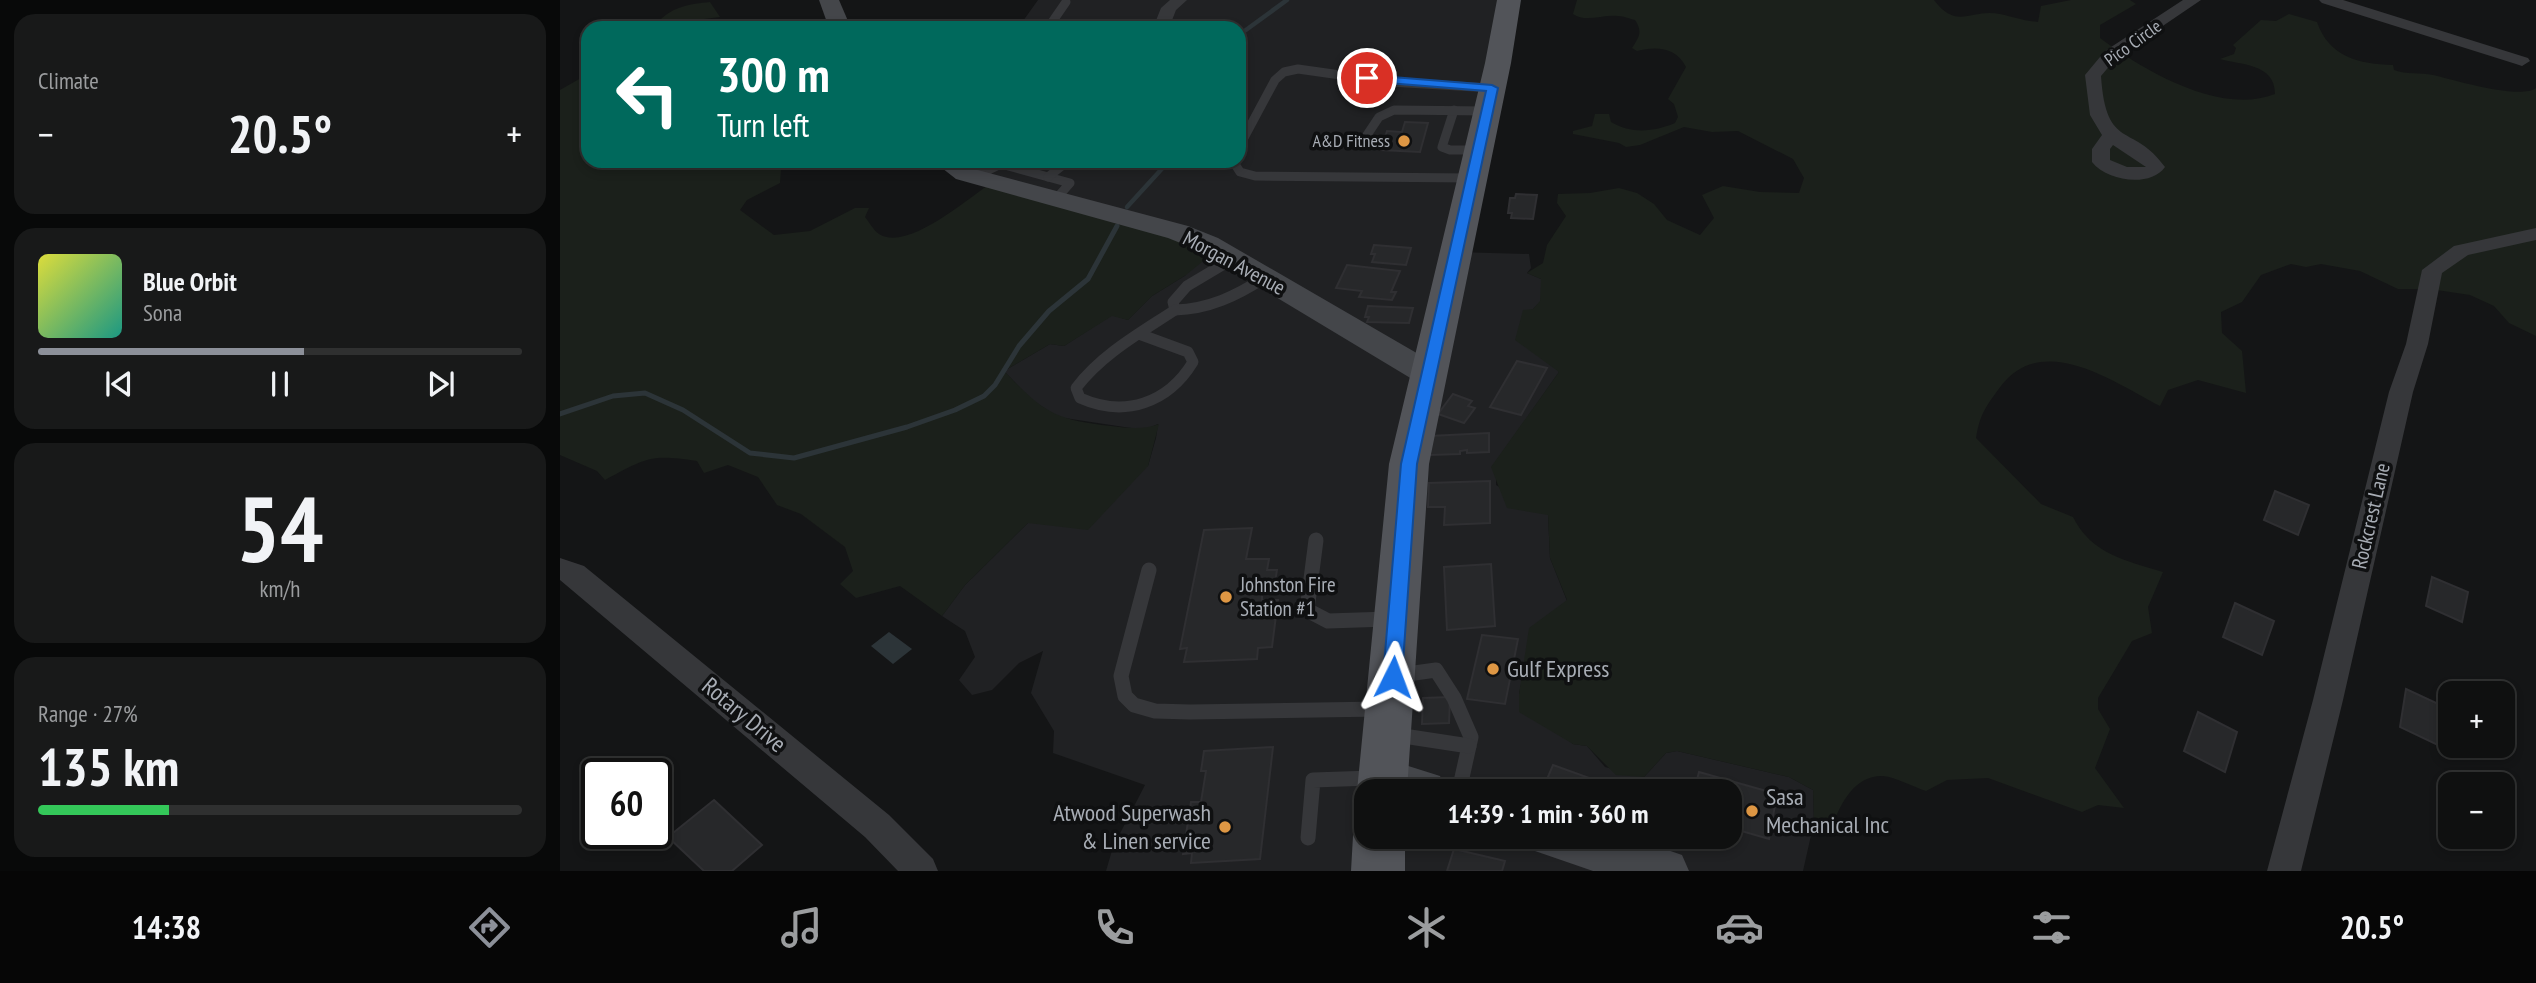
<!DOCTYPE html>
<meta charset="utf-8">
<style>
body{margin:0;font-family:"PT Sans Narrow",sans-serif;background:#181919;color:#f1f3f6;height:100vh;display:flex;flex-direction:column;font-size:26px;white-space:nowrap}
*{box-sizing:border-box;margin:0}
p{font-size:23px;color:#9b9d9f}
.icon{flex:none;width:38px;height:38px;fill:none;stroke:currentColor;stroke-width:2;stroke-linecap:round;stroke-linejoin:round}
.map{position:relative;flex:1;overflow:hidden}
.panel{display:flex;flex-direction:column;gap:14px;padding:14px;background:#080909;width:560px}
.panel>*{flex:none}
.top-card{position:absolute;left:21px;top:21px;width:665px;height:147px;border-radius:21px;box-shadow:0 4px 10px #0003,0 0 0 2px #2f3030;background:#00695c;color:#fff;overflow:hidden}
.controls{position:absolute;left:1878px;top:681px;display:grid;gap:14px}
.controls a{display:grid;place-items:center;width:77px;height:77px;border-radius:14px;background:#0f1010;box-shadow:0 4px 10px #0003,0 0 0 2px #2f3030;font-size:35px}
.speed{position:absolute;left:21px;top:758px;display:flex;gap:14px;font-size:35px;font-weight:700;text-align:center}
.speed>*{display:grid;place-content:center;width:91px;height:91px;border-radius:50%;background:#0f1010;box-shadow:0 4px 10px #0003,0 0 0 2px #2f3030;line-height:1}
.speed .limit{border:4px solid #111;border-radius:10px;background:#fff;color:#111}
.pin{position:absolute;display:grid;place-items:center;width:60px;height:60px;color:#fff;margin:-30px;border:4px solid #fff;border-radius:50%;box-shadow:0 2px 7px #0007}
.me{position:absolute;width:77px;margin:-38px;rotate:3deg;stroke-linejoin:round;filter:drop-shadow(0 0 5px #0008)}
.turn{display:flex;align-items:center;gap:24px;height:147px;padding:0 21px;font-size:32px}
.turn .icon{width:91px;height:91px;stroke-width:2.5}
.turn b{display:block;font-size:49px;line-height:60px}
.big{font-size:52px;font-weight:700;line-height:1.1}
.panel .tile{flex:1;display:flex;flex-direction:column;justify-content:center;gap:10px;min-width:0;padding:0 24px;border-radius:21px;background:#181919}
.panel .dial{align-items:center;gap:0}
.dial b{font-size:91px;line-height:1}
.song{display:flex;align-items:center;gap:21px}
.cover{width:84px;height:84px;border-radius:10px;background:linear-gradient(135deg,hsl(60 70% 55%),hsl(170 70% 35%))}
.played{height:7px;border-radius:4px;background:linear-gradient(90deg,#8c9099 55%,#2f3030 55%)}
.keys{display:flex;justify-content:space-around;direction:ltr}
.heat{display:flex;justify-content:space-between;align-items:center;font-size:38px;direction:ltr}
.charge{height:10px;border-radius:5px;background:linear-gradient(90deg,#34c759 27%,#2f3030 0)}
.trip{position:absolute;left:794px;top:779px;width:388px;height:70px;border-radius:21px;background:#0f1010;box-shadow:0 4px 10px #0003,0 0 0 2px #2f3030;font-weight:700;line-height:70px;text-align:center}
.menu{display:flex;height:112px;justify-content:space-around;align-items:center;background:#060606;color:#9b9d9f}
.menu .icon{width:49px;height:49px}
.menu .on{color:#8c9099}
.menu b{font-size:32px;color:#f1f3f6}
main{display:flex;flex:1;min-height:0}
.map>svg:first-child{display:block}
.built{fill:#202123;fill-rule:evenodd}
.green{fill:#1b201b}
.water{fill:#2c3438}
.lines{fill:none;stroke-linecap:round;stroke-linejoin:round}
.stream-far1{stroke:#2c3438;stroke-width:4.5}
.stream{stroke:#2c3438;stroke-width:5}
.building{fill:#27282a;stroke:#2f2f32;stroke-width:2}
.lane-far2{stroke:#36373a;stroke-width:9}
.lane-far1{stroke:#36373a;stroke-width:11}
.lane{stroke:#36373a;stroke-width:15}
.street{fill:#36373a;fill-rule:evenodd}
.secondary{fill:#44464a;fill-rule:evenodd}
.primary{fill:#525459;fill-rule:evenodd}
.route{fill:#1a73e8;stroke:#114b97;stroke-width:2}
.poi-dot{fill:#de9744;stroke:#0f1011;stroke-width:2.5}
.labels{text-anchor:middle;stroke-width:7;stroke-linejoin:round;paint-order:stroke}
.far-street-label{font-size:18px;fill:#a8adb5;stroke:#0f1011}
.far-poi-label{font-size:18px;fill:#a8adb5;stroke:#0f1011;text-anchor:end}
.street-label{font-size:21px;fill:#a8adb5;stroke:#0f1011}
.poi-label{font-size:21px;fill:#a8adb5;stroke:#0f1011;text-anchor:start}
.near-poi-label{font-size:24px;fill:#a8adb5;stroke:#0f1011;text-anchor:start}
.near-street-label{font-size:24px;fill:#a8adb5;stroke:#0f1011}
</style>
<main>
<section class="panel">
<div class="tile"><p>Climate</p>
<div class="heat"><a>−</a><b class="big">20.5°</b><a>+</a></div>
</div>
<div class="tile">
<div class="song"><i class="cover"></i><div><b>Blue Orbit</b><p>Sona</p></div></div>
<div class="played"></div>
<div class="keys"><svg class="icon" aria-label="previous" viewBox="0 0 24 24"><path d="M18 5L8 12l10 7zM5 5v14"/></svg><svg class="icon" aria-label="pause" viewBox="0 0 24 24"><path d="M8 5v14M16 5v14"/></svg><svg class="icon" aria-label="next" viewBox="0 0 24 24"><path d="M6 5l10 7-10 7zM19 5v14"/></svg></div>
</div>
<div class="tile dial"><b>54</b><p>km/h</p></div>
<div class="tile"><p>Range · 27%</p><b class="big">135 km</b><div class="charge"></div></div>
</section>
<div class="map">
<svg width="1976" height="871" viewBox="0 0 1976 871">
<rect width="100%" height="100%" fill="#141516"/>
<path class="built" d="M478,0H948L896,252L969,254L971,268L967,273L981,279V301L973,309L999,372L932,467L936,477V485L988,514L990,558L1007,601L991,614L965,664L959,694L1013,744L1027,746L1045,767L1084,777L1106,753L1117,751L1229,777L1253,790L1254,822L1243,871H546L553,847L585,785L493,753L494,731L471,693L483,651L459,663L432,690L412,695L399,680L415,657L405,631L382,616L405,585L468,523L588,466L596,438L598,424L584,430L498,417L472,400L444,371L490,344L504,346L552,315L568,320L592,296L626,275L383,161H679V28H458ZM807,791H1171V836H807Z"/>
<g class="green">
<path d="M1017,0H1374C1397,31 1411,8 1440,14C1454,17 1464,21 1478,22L1481,6L1511,0H1570L1576,4L1540,25V38C1583,70 1660,116 1715,94C1715,63 1680,65 1660,59L1674,54L1676,48L1673,45L1701,20L1716,21L1729,14L1757,22C1769,57 1799,64 1833,65L1834,70C1847,75 1860,72 1873,75C1894,80 1960,100 1976,88V336L1949,323L1934,306L1910,295L1870,289H1838L1800,271L1761,264L1746,267L1731,264L1701,275L1682,302L1661,312L1662,333L1682,351L1686,393L1638,380L1608,390L1600,406C1554,382 1483,331 1441,386C1426,406 1420,414 1416,438L1481,504L1513,517C1531,554 1567,561 1603,572L1588,607L1592,633L1572,641L1538,698V709L1550,729L1535,768L1564,808L1538,805L1522,812L1428,778L1387,780L1366,791C1353,787 1336,777 1323,776C1295,775 1281,803 1273,824L1254,822L1253,790L1229,777L1117,751L1106,753L1084,777L1056,775L1027,746L1013,744L959,712V694L969,628L1007,600L990,558L988,515L947,508L931,467L999,372L955,340L963,310L973,309L980,301L981,279L967,273L983,263L987,245L1006,216L997,203L998,194L1030,193L1059,188L1077,193L1094,204L1107,220L1140,235L1154,218L1142,195L1163,186L1200,192L1239,193L1244,178L1233,159L1178,131L1152,132L1124,127L1080,145L1066,147L1059,143L1013,134V131L1032,126L1035,114H1049L1051,122C1071,134 1094,132 1115,123L1118,117L1114,104L1108,99L1126,67C1116,47 1096,46 1077,51L1072,48C1079,37 1083,32 1075,20C1070,19 1064,16 1058,16C1043,14 1026,23 1013,14Z"/>
<path d="M150,2L160,17L144,19L136,28H103L99,21C114,6 130,4 150,2Z"/>
<path d="M28,74V161H231L221,169L220,183L187,200L180,210L214,235L250,231L295,208H309L305,217C309,222 314,231 319,234C348,252 408,198 430,184L617,232L653,253L626,275L592,296L568,320L552,316L504,346L490,344L444,371C485,413 493,419 551,426C569,428 582,430 599,424L588,466L528,530L468,523L405,585L382,616L340,586L296,598L280,584L293,571L285,547L241,514L217,505L198,477L168,465L144,473L137,461C89,454 87,458 45,480L37,471L0,455V90Z"/>
</g>
<path class="water" d="M329,632L352,649L333,664L311,646Z"/>
<g class="lines">
<g class="stream-far1">
<path d="M679,35L727,0"/>
<path d="M567,207L609,161"/>
</g>
<path class="stream" d="M0,414L53,396L85,393L123,410L190,453L234,458L347,427L395,410L424,396L435,385L459,346L489,311L528,279L557,226"/>
</g>
<g class="building">
<path d="M845,122L868,123L860,152L821,150L827,131L842,132Z"/>
<path d="M956,194L977,195L973,219L951,218L952,213H948L950,198H955Z"/>
<path d="M814,245L851,248L846,265L812,262L815,254H811Z"/>
<path d="M787,265L840,271L831,292H836L832,300L799,297L802,291L776,288Z"/>
<path d="M808,306L853,308L849,323L807,322L809,317H805Z"/>
<path d="M957,361L987,368L961,415L930,407Z"/>
<path d="M893,394L912,401L908,406L915,408L904,423L878,414Z"/>
<path d="M929,433V452L907,453V450L900,451V454L870,455V436Z"/>
<path d="M930,481V523L884,525L885,507H868L869,483Z"/>
<path d="M1715,491L1749,505L1738,535L1704,520Z"/>
<path d="M692,528L686,559H709L707,570H717L713,594L702,595V600H718L712,647L698,648L697,659L624,662L627,648L620,649L644,530Z"/>
<path d="M931,564L935,626L887,630L884,567Z"/>
<path d="M1872,577L1908,592L1902,622L1866,606Z"/>
<path d="M1675,603L1714,621L1702,655L1663,637Z"/>
<path d="M922,635L958,639L945,704L907,699Z"/>
<path d="M1846,689L1885,707L1880,746L1840,727Z"/>
<path d="M890,697L889,723L862,724L863,698Z"/>
<path d="M1638,712L1677,732L1665,772L1624,751Z"/>
<path d="M713,747L700,859L631,863L632,853L623,854L631,802H641L646,771H641L644,751Z"/>
<path d="M993,765L1035,780L1031,791H982Z"/>
<path d="M1139,772L1217,794L1209,839L1171,828V791H1134Z"/>
<path d="M154,800L202,845L172,871H144L108,837Z"/>
<path d="M1047,836H1102L1096,855Z"/>
<path d="M894,849L945,861L942,871H887Z"/>
</g>
<g class="lines">
<g class="lane-far2">
<path d="M488,28L506,2"/>
<path d="M894,110L882,147L890,150H918"/>
<path d="M801,144L819,117L834,110L927,111"/>
<path d="M679,147L715,80L724,72L738,69L830,82L932,88"/>
<path d="M673,161L680,172L695,176L911,178"/>
<path d="M414,177L441,164L510,183L496,199"/>
<path d="M488,177L508,161"/>
</g>
<g class="lane-far1">
<path d="M674,258L627,286L613,302L615,310C649,309 676,296 704,278"/>
<path d="M579,334L628,352L633,362C608,403 565,418 520,398L516,388C542,354 580,333 615,310"/>
</g>
<g class="lane">
<path d="M756,540L747,610L768,621L828,619"/>
<path d="M589,570L561,676L565,696L574,705L595,711L630,712L820,709"/>
<path d="M840,675L876,670L894,698L911,737L899,791"/>
<path d="M837,735L909,746"/>
<path d="M748,838L753,780L812,778"/>
</g>
<g class="street">
<path d="M610,0H627L616,10L609,28H593L601,8Z"/>
<path d="M1623,0H1641L1557,57L1541,76C1546,152 1573,122 1605,167C1590,188 1547,181 1532,162V149L1542,135L1530,115L1525,75L1545,51ZM1553,145L1586,167H1567L1550,160V149Z"/>
<path d="M1759,0H1783L1968,58L1970,61L1962,66L1956,64L1762,3Z"/>
<path d="M1976,228V240L1908,255L1882,273L1868,344L1853,392L1783,700L1741,871H1707L1753,700L1829,392L1846,344L1862,270L1894,246Z"/>
<path d="M0,558L24,566L329,815L373,859L378,871H338L305,837L0,580Z"/>
</g>
<g class="secondary">
<path d="M259,0H279L291,28H269Z"/>
<path d="M373,161H403L414,169L628,226L658,238L879,366L884,374L879,382L868,385L857,382L638,250L608,238L396,179Z"/>
<path d="M823,758L880,776L887,791H807L801,778L808,764Z"/>
<path d="M969,836H1067L1122,855L1129,871H1033L975,851Z"/>
</g>
<g class="primary">
<path d="M937,0H961L951,63L869,464L847,791H807V809L797,791L829,464L925,63Z"/>
<path d="M807,816V836H845V871H791L793,836L801,818Z"/>
</g>
</g>
<path class="route" d="M807,75L932,85L938,88L857,464L842,677L840,682L833,685L826,682L823,677L841,464L926,91L803,81V76Z"/>
<g class="poi-dot">
<circle cx="844" cy="141" r="7"/>
<circle cx="666" cy="597" r="7"/>
<circle cx="933" cy="669" r="7"/>
<circle cx="1192" cy="811" r="7"/>
<circle cx="665" cy="827" r="7"/>
</g>
<g class="labels">
<g class="far-street-label">
<text transform="translate(1573 43) rotate(-36)" y="6">Pico Circle</text>
</g>
<g class="far-poi-label">
<text x="830" y="147">A&amp;D Fitness</text>
</g>
<g class="street-label">
<text transform="translate(674 263) rotate(28)" y="7">Morgan Avenue</text>
<text transform="translate(1811 516) rotate(-77)" y="7">Rockcrest Lane</text>
</g>
<g class="poi-label">
<text x="680" y="592">Johnston Fire<tspan x="680" dy="24">Station #1</tspan></text>
</g>
<g class="near-poi-label">
<text x="947" y="677">Gulf Express</text>
<text x="1206" y="805">Sasa<tspan x="1206" dy="28">Mechanical Inc</tspan></text>
<text x="651" y="821" text-anchor="end">Atwood Superwash<tspan x="651" dy="28">&amp; Linen service</tspan></text>
</g>
<g class="near-street-label">
<text transform="translate(184 715) rotate(40)" y="8">Rotary Drive</text>
</g>
</g>
</svg>
<div class="controls">
<a>+</a>
<a>−</a>
</div>
<div class="speed"><div class="limit">60</div></div>
<div class="pin" style="left:807px;top:78px;background:#d93025"><svg class="icon" aria-label="arrive" viewBox="0 0 24 24"><path d="M6 21V4h12l-3 4 3 4H6"/></svg></div>
<svg class="me" style="left:833px;top:677px" viewBox="-20 -20 40 40"><path d="M0-17L14 15 0 8-14 15z" fill="#1a73e8" stroke="#fff" stroke-width="4"/></svg>
<div class="trip">14:39 · 1 min · 360 m</div>
<div class="top-card">
<div class="turn"><svg class="icon" aria-label="left" viewBox="0 0 24 24"><path d="M17 20v-9H6M10 6l-5 5 5 5"/></svg><div><b>300 m</b>Turn left</div></div>
</div>
</div>
</main>
<nav class="menu">
<b>14:38</b>
<svg class="icon on" aria-label="directions" viewBox="0 0 24 24"><path d="M12 3l9 9-9 9-9-9zM9 14v-3h6M13 9l2 2-2 2"/></svg>
<svg class="icon" aria-label="music" viewBox="0 0 24 24"><path d="M9 18V5l10-2v13"/><circle cx="6" cy="18" r="3"/><circle cx="16" cy="16" r="3"/></svg>
<svg class="icon" aria-label="phone" viewBox="0 0 24 24"><path d="M5 4h4l2 5-3 2q2 4 5 5l2-3 5 2v4C11 20 4 13 5 4z"/></svg>
<svg class="icon" aria-label="climate" viewBox="0 0 24 24"><path d="M12 3v18M4 7l16 10M4 17L20 7"/></svg>
<svg class="icon" aria-label="car" viewBox="0 0 24 24"><path d="M5 17H2v-5l4-1 3-4h7l3 4 3 1v5h-3M9 17h6M6 11h13"/><circle cx="7" cy="17" r="2"/><circle cx="17" cy="17" r="2"/></svg>
<svg class="icon" aria-label="filters" viewBox="0 0 24 24"><path d="M4 7h16M4 17h16"/><circle cx="9" cy="7" r="2"/><circle cx="15" cy="17" r="2"/></svg>
<b>20.5°</b>
</nav>
